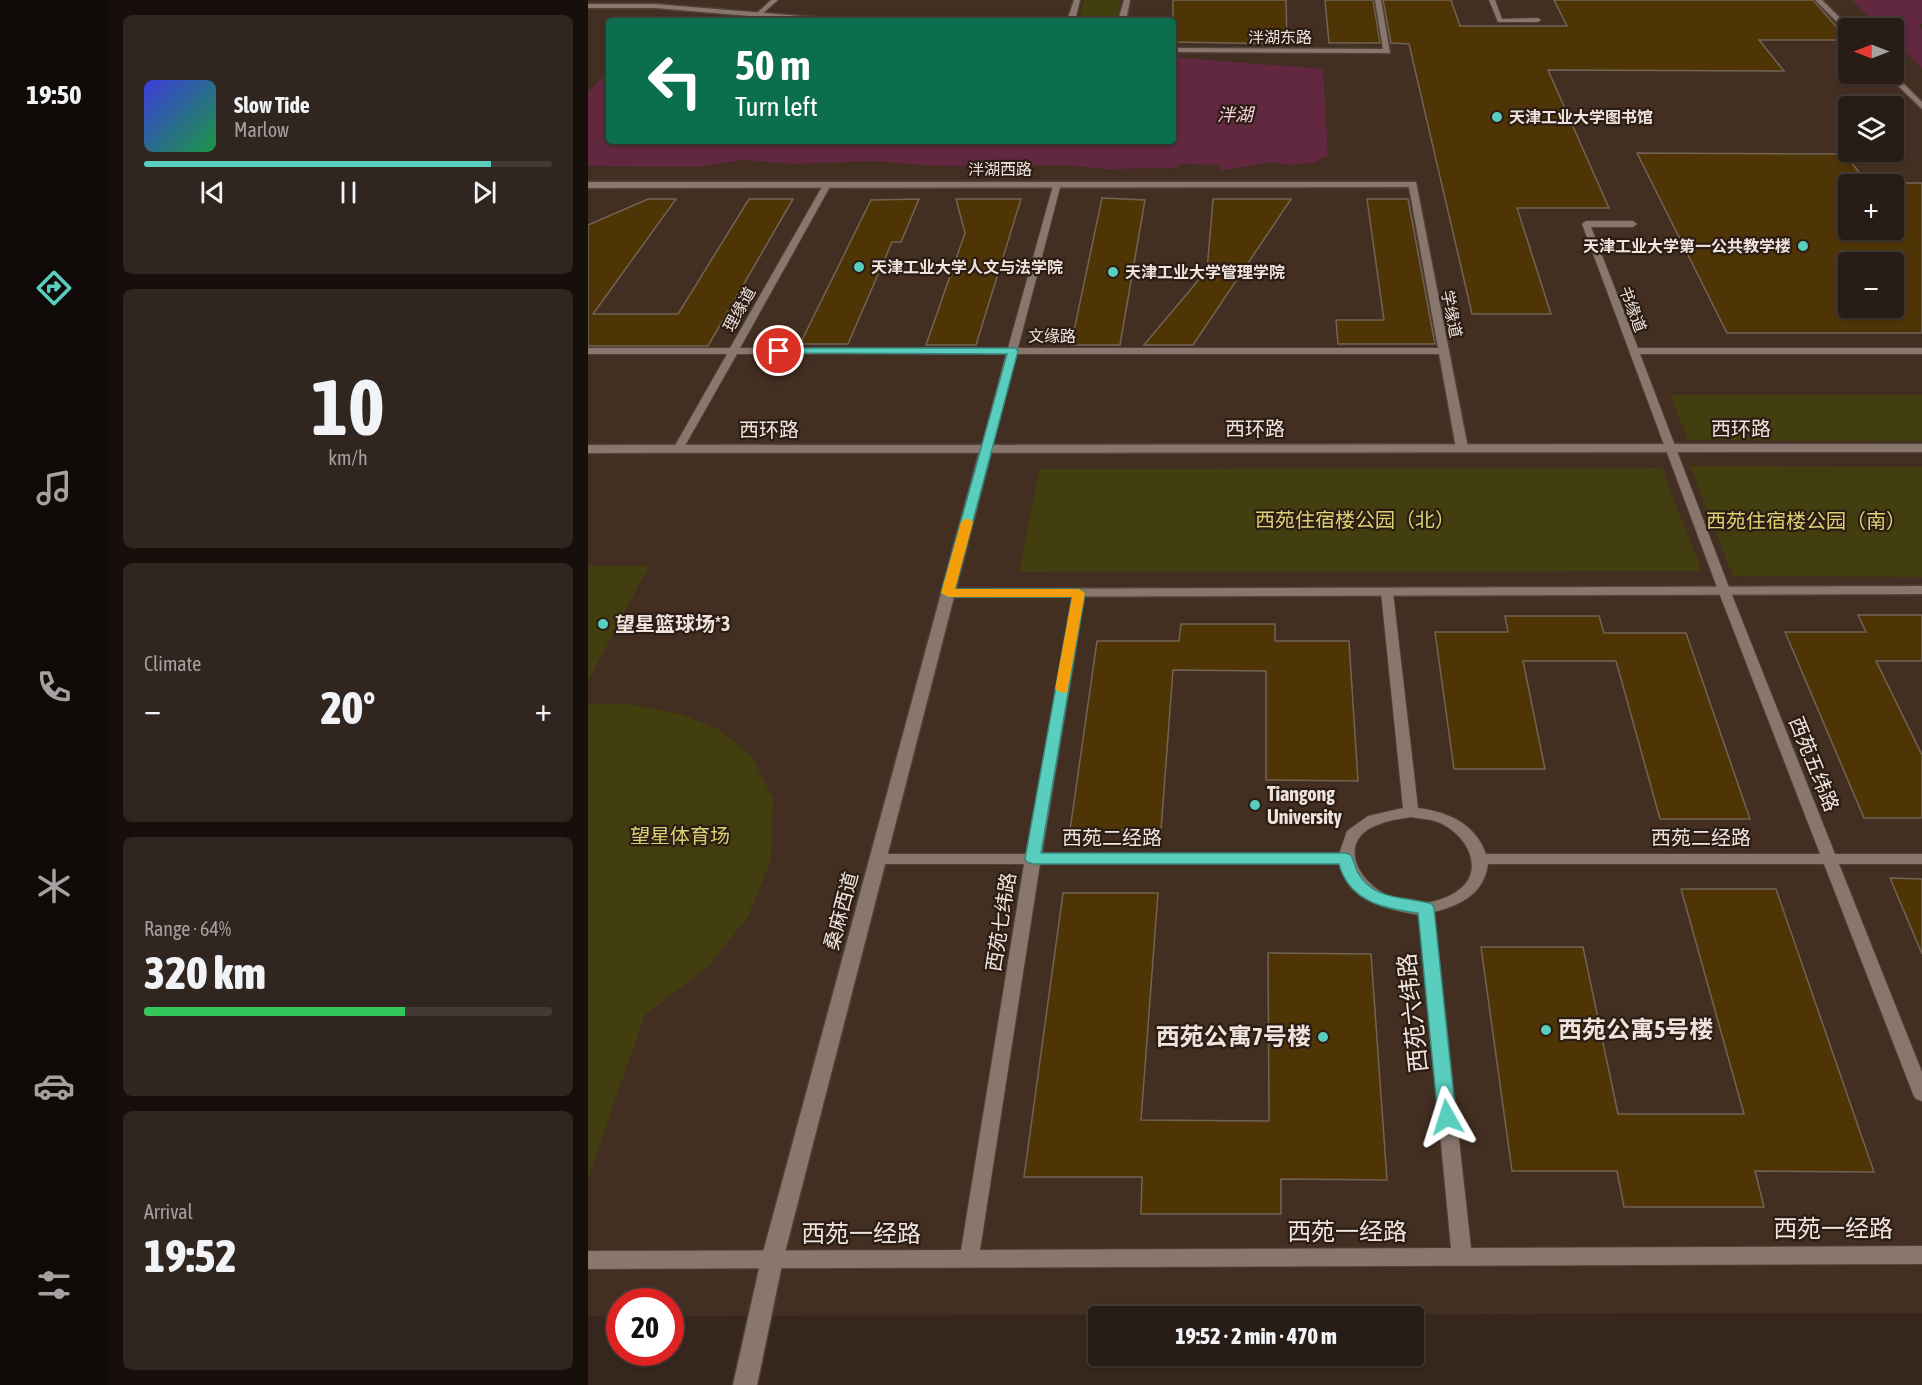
<!DOCTYPE html>
<meta charset="utf-8">
<style>
body{margin:0;font-family:"Asap Condensed","Noto Sans SC",sans-serif;background:#30251f;color:#f1f3f6;height:100vh;display:flex;flex-direction:column;font-size:22px;white-space:nowrap}
*{box-sizing:border-box;margin:0}
p{font-size:20px;color:#a5a1a1}
.icon{flex:none;width:33px;height:33px;fill:none;stroke:currentColor;stroke-width:2;stroke-linecap:round;stroke-linejoin:round}
.map{position:relative;flex:1;overflow:hidden}
.sheet{display:flex;flex-direction:column;gap:15px;padding:15px;background:#160f0c;width:480px}
.sheet>*{flex:none}
.hud{position:absolute;left:18px;top:18px;width:570px;height:126px;border-radius:6px;box-shadow:0 2px 4px #0004,0 0 0 2px #443a35;background:#0b6e4f;color:#fff;overflow:hidden}
.needle{width:39px;rotate:270deg}
.controls{position:absolute;left:1250px;top:18px;display:grid;gap:12px}
.controls a{display:grid;place-items:center;width:66px;height:66px;border-radius:6px;background:#281c16;box-shadow:0 2px 4px #0004,0 0 0 2px #443a35;font-size:30px}
.speed{position:absolute;left:18px;top:1288px;display:flex;gap:12px;font-size:30px;font-weight:700;text-align:center}
.speed>*{display:grid;place-content:center;width:78px;height:78px;border-radius:50%;background:#281c16;box-shadow:0 2px 4px #0004,0 0 0 2px #443a35;line-height:1}
.speed .limit{border:9px solid #d22;background:#fff;color:#111}
.pin{position:absolute;display:grid;place-items:center;width:51px;height:51px;color:#fff;margin:-26px;border:3px solid #fff;border-radius:50%;box-shadow:0 2px 6px #0007}
.me{position:absolute;width:66px;margin:-33px;rotate:354deg;stroke-linejoin:round;filter:drop-shadow(0 0 4px #0008)}
.turn{display:flex;align-items:center;gap:21px;height:126px;padding:0 30px;font-size:27px}
.turn .icon{width:78px;height:78px;stroke-width:2.5}
.turn b{display:block;font-size:42px;line-height:51px}
.big{font-size:45px;font-weight:800;line-height:1.1}
.sheet .widget{flex:1;display:flex;flex-direction:column;justify-content:center;gap:9px;min-width:0;padding:0 21px;border-radius:9px;background:#30251f}
.sheet .dial{align-items:center;gap:0}
.dial b{font-size:78px;line-height:1}
.song{display:flex;align-items:center;gap:18px}
.cover{width:72px;height:72px;border-radius:9px;background:linear-gradient(135deg,hsl(240 70% 55%),hsl(140 70% 35%))}
.played{height:6px;border-radius:3px;background:linear-gradient(90deg,#59cebf 85%,#443a35 85%)}
.keys{display:flex;justify-content:space-around;direction:ltr}
.heat{display:flex;justify-content:space-between;align-items:center;font-size:33px;direction:ltr}
.charge{height:9px;border-radius:4px;background:linear-gradient(90deg,#34c759 64%,#443a35 0)}
.trip{position:absolute;left:500px;top:1306px;width:336px;height:60px;border-radius:6px;background:#281c16;box-shadow:0 2px 4px #0004,0 0 0 2px #443a35;font-weight:800;line-height:60px;text-align:center}
main{display:flex;flex:1;min-height:0}
.tabs{display:flex;flex-direction:column;width:108px;justify-content:space-around;align-items:center;background:#100b09;color:#a5a1a1}
.tabs .icon{width:42px;height:42px}
.tabs .active{color:#59cebf}
.tabs b{font-size:27px;color:#f1f3f6}
.map>svg:first-child{display:block}
.built{fill:#432e22;fill-rule:evenodd}
.green{fill:#423e10}
.water{fill:#612840}
.building{fill:#4f3506;stroke:#706454;stroke-width:1.5;fill-rule:evenodd}
.lines{fill:none;stroke-linecap:round;stroke-linejoin:round}
.service-casing{stroke:#4f423a;stroke-width:2}
.minor-casing{stroke:#4f423a;stroke-width:3}
.tertiary-casing{stroke:#4f423a;stroke-width:3}
.service{fill:#89766c;fill-rule:evenodd}
.minor{fill:#89766c;fill-rule:evenodd}
.tertiary{fill:#89766c;fill-rule:evenodd}
.route{fill:#59cebf;stroke:#3a867c;stroke-width:1.5}
.slow{fill:#f59e0b}
.poi-dot{fill:#59cebf;stroke:#2c1d14;stroke-width:2}
.labels{text-anchor:middle;stroke-width:4.5;stroke-linejoin:round;paint-order:stroke}
.far-street-label{font-size:16px;fill:#eee3dd;stroke:#2c1d14}
.far-poi-label{font-size:16px;font-weight:bold;fill:#eee3dd;stroke:#2c1d14;text-anchor:start}
.far-water-label{font-size:18px;font-style:italic;fill:#f8d1de;stroke:#2c1d14}
.street-label{font-size:20px;fill:#eee3dd;stroke:#2c1d14}
.park-label{font-size:20px;fill:#dad173;stroke:#2c1d14}
.poi-label{font-size:20px;font-weight:bold;fill:#eee3dd;stroke:#2c1d14;text-anchor:start}
.near-street-label{font-size:24px;fill:#eee3dd;stroke:#2c1d14}
.near-poi-label{font-size:24px;font-weight:bold;fill:#eee3dd;stroke:#2c1d14;text-anchor:start}
</style>
<main>
<nav class="tabs">
<b>19:50</b>
<svg class="icon active" aria-label="directions" viewBox="0 0 24 24"><path d="M12 3l9 9-9 9-9-9zM9 14v-3h6M13 9l2 2-2 2"/></svg>
<svg class="icon" aria-label="music" viewBox="0 0 24 24"><path d="M9 18V5l10-2v13"/><circle cx="6" cy="18" r="3"/><circle cx="16" cy="16" r="3"/></svg>
<svg class="icon" aria-label="phone" viewBox="0 0 24 24"><path d="M5 4h4l2 5-3 2q2 4 5 5l2-3 5 2v4C11 20 4 13 5 4z"/></svg>
<svg class="icon" aria-label="climate" viewBox="0 0 24 24"><path d="M12 3v18M4 7l16 10M4 17L20 7"/></svg>
<svg class="icon" aria-label="car" viewBox="0 0 24 24"><path d="M5 17H2v-5l4-1 3-4h7l3 4 3 1v5h-3M9 17h6M6 11h13"/><circle cx="7" cy="17" r="2"/><circle cx="17" cy="17" r="2"/></svg>
<svg class="icon" aria-label="filters" viewBox="0 0 24 24"><path d="M4 7h16M4 17h16"/><circle cx="9" cy="7" r="2"/><circle cx="15" cy="17" r="2"/></svg>
</nav>
<section class="sheet">
<div class="widget">
<div class="song"><i class="cover"></i><div><b>Slow Tide</b><p>Marlow</p></div></div>
<div class="played"></div>
<div class="keys"><svg class="icon" aria-label="previous" viewBox="0 0 24 24"><path d="M18 5L8 12l10 7zM5 5v14"/></svg><svg class="icon" aria-label="pause" viewBox="0 0 24 24"><path d="M8 5v14M16 5v14"/></svg><svg class="icon" aria-label="next" viewBox="0 0 24 24"><path d="M6 5l10 7-10 7zM19 5v14"/></svg></div>
</div>
<div class="widget dial"><b>10</b><p>km/h</p></div>
<div class="widget"><p>Climate</p>
<div class="heat"><a>−</a><b class="big">20°</b><a>+</a></div>
</div>
<div class="widget"><p>Range · 64%</p><b class="big">320 km</b><div class="charge"></div></div>
<div class="widget"><p>Arrival</p><b class="big">19:52</b></div>
</section>
<div class="map">
<svg width="1334" height="1385" viewBox="0 0 1334 1385">
<rect width="100%" height="100%" fill="#36261d"/>
<path class="built" d="M0,0H1334V1313L83,1316L82,1302H32L31,1316H0ZM21,21H585V141H21ZM1260,28H1305V74H1260ZM1260,106H1305V152H1260ZM1260,184H1305V230H1260ZM1260,262H1305V308H1260Z"/>
<g class="green">
<path d="M496,0H533L528,21H490Z"/>
<path d="M1082,395H1334V441L1100,440Z"/>
<path d="M1102,466L1334,467V577L1145,576Z"/>
<path d="M1074,468L1114,571L431,572L451,469Z"/>
<path d="M0,566H61L0,681Z"/>
<path d="M0,704H40L93,714L132,730L164,757L185,799L183,860L160,917L120,967L57,1015L0,1178Z"/>
</g>
<g class="water">
<path d="M1264,0H1334V23L1331,26L1334,29V68L1305,40V28H1293Z"/>
<path d="M585,57L735,69L740,156L724,163L701,165L682,162L632,171V165L592,164L589,168L518,169L476,165L350,166L284,161L207,164L156,160L108,167L0,166V92L21,71V141H585Z"/>
</g>
<g class="building">
<path d="M585,0H698L699,44L585,42Z"/>
<path d="M737,0H785L792,43H741Z"/>
<path d="M795,0H863L872,26H979L966,0H1225L1260,40H1171L1196,71L960,70L1021,208H929L963,314H884L821,44L803,43Z"/>
<path d="M1049,153L1257,154L1280,184H1260V230H1305V183H1334V333H1139ZM1260,262H1305V308H1260Z"/>
<path d="M514,198L557,200L532,345H483Z"/>
<path d="M60,199H88L5,314H90L161,199H205L120,346H0V225Z"/>
<path d="M331,199L313,242H304L260,344H212L283,200Z"/>
<path d="M368,199H433L388,345H338L377,233Z"/>
<path d="M625,199H703L605,345H556L619,270Z"/>
<path d="M779,199H820L847,344H750L748,320H796Z"/>
<path d="M1270,615H1334V661H1288L1334,755V818H1276L1197,632H1278Z"/>
<path d="M917,616H1011L1016,633H1098L1162,819H1072L1028,661H935L957,769H866L847,632H920Z"/>
<path d="M593,624H687V641H761L770,781L678,780V671L585,670L573,830H482L509,641H591Z"/>
<path d="M1302,878L1334,879V954Z"/>
<path d="M1093,889H1188L1286,1172L1167,1171L1176,1207H1036L1029,1171H924L893,947H995L1030,1114H1156Z"/>
<path d="M475,893H570L553,1120L681,1121L680,953L783,954L799,1180L693,1179V1214H553L554,1177H436Z"/>
</g>
<g class="lines">
<g class="service-casing">
<g id="service">
<path d="M183,0H190L173,15H169V13Z"/>
<path d="M901,0H907L914,19L950,18L953,20L950,22H910Z"/>
<path d="M466,182L473,184L430,348H856L861,351L856,354H428L403,449L398,452L393,449L418,354H149L95,449L90,452L85,449L139,354H0V348H142L235,185L239,183L243,185L152,348H420Z"/>
<path d="M998,221H1045L1049,224L1045,227H1003L1050,348H1334V354H1052L1142,590L1247,854H1334V864H1251L1334,1072V1101L1328,1099L1325,1094L1236,864H900C896,894 873,905 846,912L883,1248L1334,1246V1264L0,1269V1251L373,1250L436,864H290L285,863L282,859L285,855L290,854H438L487,590L491,589L497,593L454,854H751L759,831L780,816L815,808L793,592L799,588L805,592L830,808C860,812 887,823 898,854H1232L1130,590L994,224ZM823,817C833,819 845,819 854,824C881,837 898,873 868,892C802,933 726,846 792,824C801,820 813,819 823,817ZM452,864H754C764,900 798,910 831,915L863,1248L392,1250Z"/>
</g>
</g>
<g class="minor-casing">
<g id="minor">
<path d="M486,0H492L487,21H479Z"/>
<path d="M536,0H542L538,21H530Z"/>
<path d="M787,0H793L802,53L585,52V48L795,49Z"/>
<path d="M1227,0H1234L1262,28L1260,33Z"/>
<path d="M0,4H67L248,19L252,21H222L67,8H0Z"/>
<path d="M1305,73L1334,102V109L1298,74Z"/>
<path d="M0,182H828L880,448L874,452L868,448L821,187L0,188Z"/>
<path d="M398,445L404,449L368,589L1334,586V594L366,597L195,1260L169,1385H145L173,1260L392,449Z"/>
</g>
</g>
<g class="tertiary-casing">
<path id="tertiary" d="M1334,444V452L0,453V445Z"/>
</g>
<use href="#service" class="service"/>
<use href="#minor" class="minor"/>
<use href="#tertiary" class="tertiary"/>
</g>
<path class="route" d="M191,348H428L430,351L367,589H491L497,593L453,853H758L763,855C766,861 767,867 770,873C786,901 817,896 844,904L846,908L868,1117L866,1123L859,1125L853,1123L850,1117L830,913C797,909 761,902 751,864H445L439,862L437,859L484,597H360L353,593L419,354L188,353L186,351Z"/>
<path class="slow" d="M379,518L385,522L367,589H491L497,593L479,692L474,693L467,689L484,597H360L353,593L373,522Z"/>
<g class="poi-dot">
<circle cx="909" cy="117" r="6"/>
<circle cx="1215" cy="246" r="6"/>
<circle cx="271" cy="267" r="6"/>
<circle cx="525" cy="272" r="6"/>
<circle cx="15" cy="624" r="6"/>
<circle cx="667" cy="805" r="6"/>
<circle cx="958" cy="1030" r="6"/>
<circle cx="735" cy="1037" r="6"/>
</g>
<g class="labels">
<g class="far-street-label">
<text x="692" y="43">泮湖东路</text>
<text x="412" y="175">泮湖西路</text>
<text transform="translate(151 309) rotate(-61)" y="6">理缘道</text>
<text transform="translate(1045 309) rotate(69)" y="6">书缘道</text>
<text transform="translate(864 314) rotate(79)" y="6">学缘道</text>
<text x="464" y="342">文缘路</text>
</g>
<g class="far-poi-label">
<text x="921" y="123">天津工业大学图书馆</text>
<text x="1203" y="252" text-anchor="end">天津工业大学第一公共教学楼</text>
<text x="283" y="273">天津工业大学人文与法学院</text>
<text x="537" y="278">天津工业大学管理学院</text>
</g>
<g class="far-water-label">
<text x="647" y="121">泮湖</text>
</g>
<g class="street-label">
<text x="667" y="436">西环路</text>
<text x="1153" y="436">西环路</text>
<text x="181" y="437">西环路</text>
<text transform="translate(1226 764) rotate(68)" y="7">西苑五纬路</text>
<text x="524" y="845">西苑二经路</text>
<text x="1113" y="845">西苑二经路</text>
<text transform="translate(253 911) rotate(-75)" y="7">桑麻西道</text>
<text transform="translate(413 922) rotate(-81)" y="7">西苑七纬路</text>
</g>
<g class="park-label">
<text x="767" y="527">西苑住宿楼公园（北）</text>
<text x="1218" y="528">西苑住宿楼公园（南）</text>
<text x="92" y="843">望星体育场</text>
</g>
<g class="poi-label">
<text x="27" y="631">望星篮球场*3</text>
<text x="679" y="801">Tiangong<tspan x="679" dy="23">University</tspan></text>
</g>
<g class="near-street-label">
<text transform="translate(825 1013) rotate(-96)" y="8">西苑六纬路</text>
<text x="1245" y="1237">西苑一经路</text>
<text x="759" y="1240">西苑一经路</text>
<text x="273" y="1242">西苑一经路</text>
</g>
<g class="near-poi-label">
<text x="970" y="1038">西苑公寓5号楼</text>
<text x="723" y="1045" text-anchor="end">西苑公寓7号楼</text>
</g>
</g>
</svg>
<div class="controls">
<a><svg class="needle" viewBox="-14 -14 28 28"><path d="M0-13l5 13h-10z" fill="#e53935"/><path d="M0 13l5-13h-10z" fill="#a5a1a1"/></svg></a>
<a><svg class="icon" aria-label="layers" viewBox="0 0 24 24"><path d="M12 4l9 5-9 5-9-5zM3 14l9 5 9-5"/></svg></a>
<a>+</a>
<a>−</a>
</div>
<div class="speed"><div class="limit">20</div></div>
<div class="pin" style="left:191px;top:351px;background:#d93025"><svg class="icon" aria-label="arrive" viewBox="0 0 24 24"><path d="M6 21V4h12l-3 4 3 4H6"/></svg></div>
<svg class="me" style="left:859px;top:1117px" viewBox="-20 -20 40 40"><path d="M0-17L14 15 0 8-14 15z" fill="#59cebf" stroke="#fff" stroke-width="4"/></svg>
<div class="trip">19:52 · 2 min · 470 m</div>
<div class="hud">
<div class="turn"><svg class="icon" aria-label="left" viewBox="0 0 24 24"><path d="M17 20v-9H6M10 6l-5 5 5 5"/></svg><div><b>50 m</b>Turn left</div></div>
</div>
</div>
</main>
